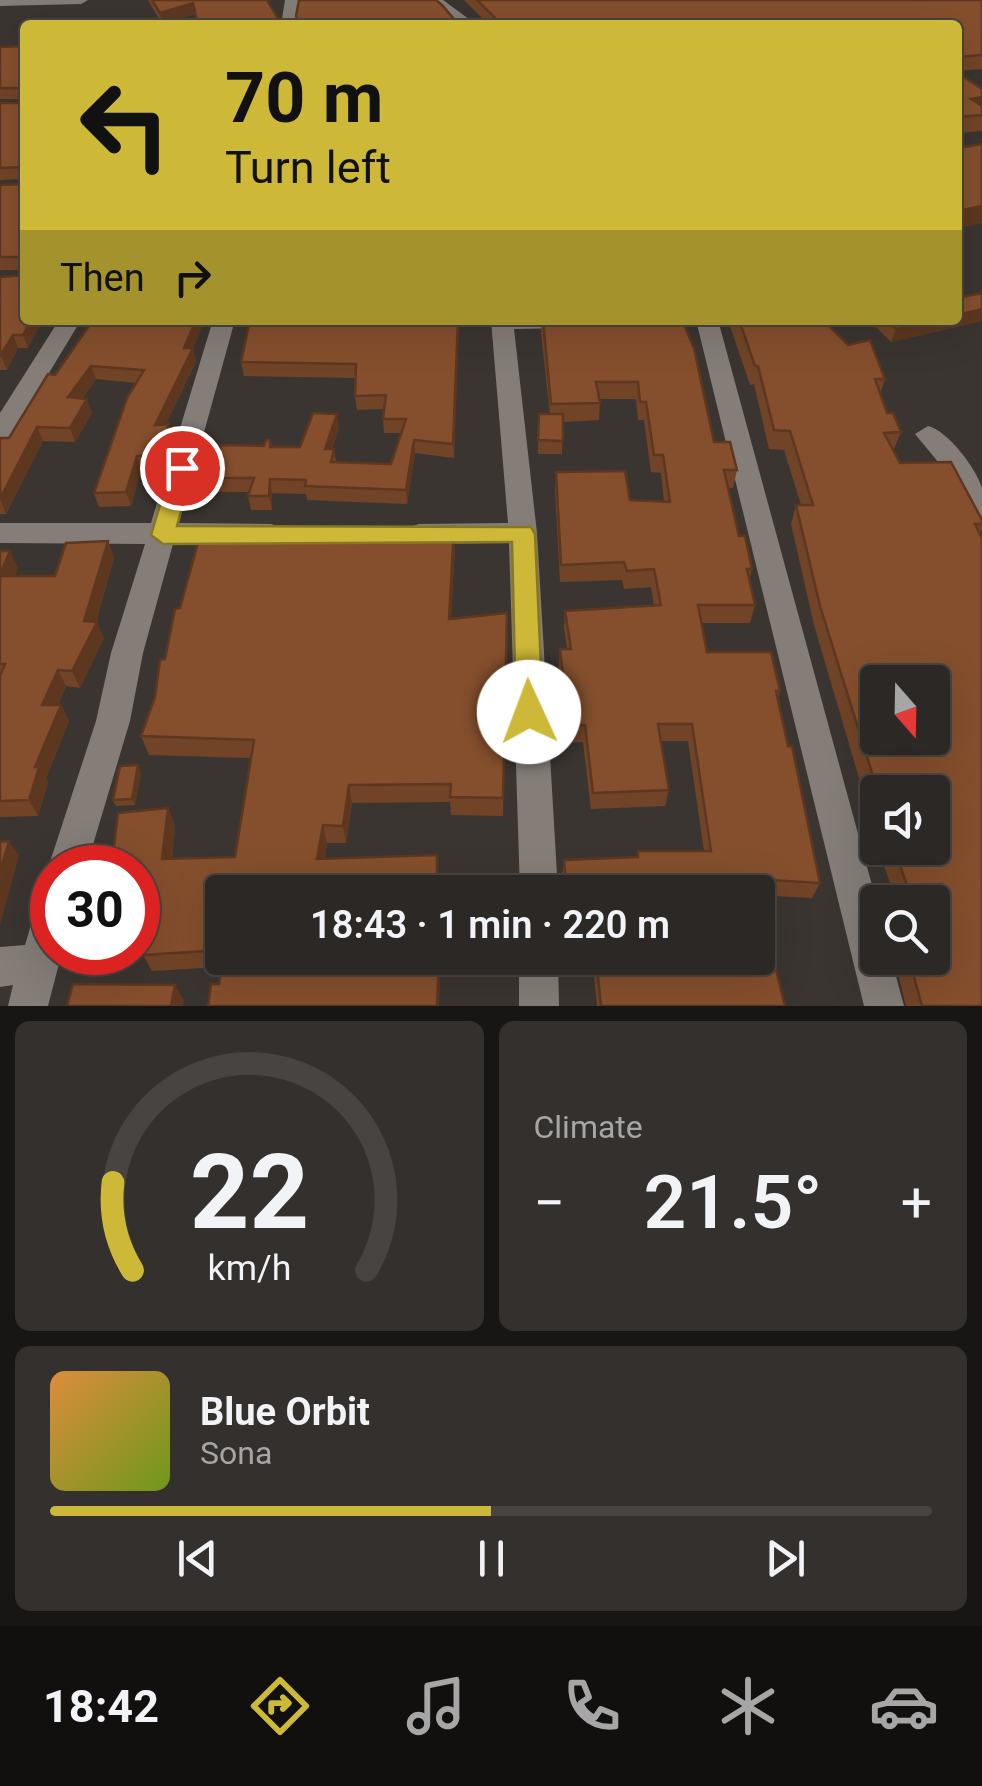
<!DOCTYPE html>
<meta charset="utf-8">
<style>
body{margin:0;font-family:Roboto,sans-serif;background:#34302d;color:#f1f3f6;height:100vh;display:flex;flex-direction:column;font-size:38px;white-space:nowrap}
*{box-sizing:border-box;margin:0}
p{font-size:32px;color:#a6a6a7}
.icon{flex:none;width:55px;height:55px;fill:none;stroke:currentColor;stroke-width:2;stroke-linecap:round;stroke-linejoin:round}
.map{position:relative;height:1006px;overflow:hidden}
.drawer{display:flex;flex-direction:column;gap:15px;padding:15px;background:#181614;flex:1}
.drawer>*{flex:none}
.banner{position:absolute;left:20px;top:20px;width:942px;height:305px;border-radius:10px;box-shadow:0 10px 40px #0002,0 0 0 2px #484442;background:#ceb838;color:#111;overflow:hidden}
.needle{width:65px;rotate:160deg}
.buttons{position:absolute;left:860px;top:665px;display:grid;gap:20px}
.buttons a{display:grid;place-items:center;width:90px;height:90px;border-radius:10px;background:#2c2825;box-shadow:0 10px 40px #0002,0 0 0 2px #484442;font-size:50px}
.speed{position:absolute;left:30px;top:845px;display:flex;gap:20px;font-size:50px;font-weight:700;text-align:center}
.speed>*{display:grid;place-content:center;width:130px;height:130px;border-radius:50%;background:#2c2825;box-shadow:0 10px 40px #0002,0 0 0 2px #484442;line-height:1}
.speed .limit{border:15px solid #d22;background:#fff;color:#111}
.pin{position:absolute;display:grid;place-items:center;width:85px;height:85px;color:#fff;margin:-42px;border:5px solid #fff;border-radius:50%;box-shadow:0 2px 10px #0007}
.me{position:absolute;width:110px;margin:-55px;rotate:358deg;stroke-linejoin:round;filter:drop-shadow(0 0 8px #0008)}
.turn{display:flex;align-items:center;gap:35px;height:210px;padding:0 40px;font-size:45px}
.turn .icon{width:130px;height:130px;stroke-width:2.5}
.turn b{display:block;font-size:70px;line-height:85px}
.then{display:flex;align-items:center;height:95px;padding:0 40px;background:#0003;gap:20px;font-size:38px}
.big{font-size:75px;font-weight:600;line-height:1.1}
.drawer .tile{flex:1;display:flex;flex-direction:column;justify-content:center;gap:15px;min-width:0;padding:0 35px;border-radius:15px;background:#34302d}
.drawer .dial{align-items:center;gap:0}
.dial svg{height:260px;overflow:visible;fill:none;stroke:#484442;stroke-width:7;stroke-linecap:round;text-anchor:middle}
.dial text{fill:#f1f3f6;stroke:none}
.song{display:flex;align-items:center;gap:30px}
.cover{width:120px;height:120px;border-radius:15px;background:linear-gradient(135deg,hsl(30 70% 55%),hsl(80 70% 35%))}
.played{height:10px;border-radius:5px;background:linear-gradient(90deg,#ceb838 50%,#484442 50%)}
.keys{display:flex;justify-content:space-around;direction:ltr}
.heat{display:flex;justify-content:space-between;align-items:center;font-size:55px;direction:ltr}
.drawer .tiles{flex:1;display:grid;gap:15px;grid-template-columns:1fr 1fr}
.tile:last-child{grid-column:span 2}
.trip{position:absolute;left:205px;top:875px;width:570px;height:100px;border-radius:10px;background:#2c2825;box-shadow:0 10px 40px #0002,0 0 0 2px #484442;font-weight:600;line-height:100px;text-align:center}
.tabs{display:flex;height:160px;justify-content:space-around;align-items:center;background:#12100f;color:#a6a6a7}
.tabs .icon{width:70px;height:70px}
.tabs .current{color:#ceb838}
.tabs b{font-size:45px;color:#f1f3f6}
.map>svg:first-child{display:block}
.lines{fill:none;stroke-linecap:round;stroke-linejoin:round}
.minor{fill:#847d78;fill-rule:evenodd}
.wall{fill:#724427}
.shaded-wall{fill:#5d3720}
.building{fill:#854f2d;stroke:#5d3720;stroke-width:2.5;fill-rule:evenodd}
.route{fill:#ceb838;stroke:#867824;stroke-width:2.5}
</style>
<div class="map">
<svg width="982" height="1006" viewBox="0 0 982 1006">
<rect width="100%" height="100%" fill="#3b3531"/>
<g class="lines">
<g class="minor">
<path d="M0,0H88L81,4L0,6Z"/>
<path d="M285,0H299L297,25H281Z"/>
<path d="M427,0H443L477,25H459Z"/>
<path d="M59,320H81L9,439L0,441V413Z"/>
<path d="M213,320H235L179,523L271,524L281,527L285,534L281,541L271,544H173L143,653L130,721L86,868H52V877L48,868L96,721L111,653L145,544L0,543V523H151Z"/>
<path d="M491,320L587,321L576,328L514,329L537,533L558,892H520L509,543L419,544L409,541L405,534L409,527L419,524L508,523Z"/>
<path d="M696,320H718L878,907V958H891L904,1006H864Z"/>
<path d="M928,426C948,431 976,468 982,488C982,498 982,512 982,522L972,519L944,469L915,434Z"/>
<path d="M52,895V952H62L48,1006H8L13,985L0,987V947L25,945L38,901Z"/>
<path d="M519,958H558L559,1006H519Z"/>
</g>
</g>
<g class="wall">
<path d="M148,0H267L195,14L162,24Z"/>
<path d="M464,0H982V69L958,71V25H489Z"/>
<path d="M25,46V270H0V185L23,184V179L0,180V103H24V99H0V47Z"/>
<path d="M958,73L982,89V131L958,133Z"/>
<path d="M25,275L28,348H18L7,370H0V277Z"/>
<path d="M982,293V321L891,342L876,327L878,320H958Z"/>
<path d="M93,320L193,349L196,362L166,424L173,438L163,469L141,470L131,506L99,507L94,493L136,383L96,379L82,399L92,413L75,442L43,441L6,514H0V438H9Z"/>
<path d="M459,320L454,458L415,453L407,504L307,500L306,494L272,493V510H251L248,496L249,492H216L213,478L264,446L270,440L272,447H300L339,428L332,449H334L336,462L391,464L401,433H384L383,419L384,409L357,410L355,396L356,378L244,376L241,362Z"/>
<path d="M542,320H682L714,442L737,470L733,488H728L739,536L752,569L749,580L755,605L750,623H701L707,652L780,691L778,700L820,883L812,898L773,896L767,910L761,911L785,1006H597L592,958H758V892H564L562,876L564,860L636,857L638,851H704L688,741H661L669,790L665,806L591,809L583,742L567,743L559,666L560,649H567L564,628L565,611L654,606L651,587L624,589L622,580L560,582L555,490L556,472L630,500L664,501L661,473L651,472L644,420H638L636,399H600L599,420L563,422L562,454H538L539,414H550L541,333Z"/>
<path d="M728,320H809L885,379L880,394L887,413L901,432L893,451L900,463L982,520V529L980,534L982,1006H906L894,958H932V902H897L884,866L888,859L883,848H932L878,792V833L869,812L814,625L791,524L796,505H801L784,450L769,449L754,384L750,385Z"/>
<path d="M108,541L114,558L96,622L104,638L80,688L66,686L58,705H61L69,721L46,778L48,783L38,816L0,817V551L18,568L14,576H55Z"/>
<path d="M455,547L451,619L507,613L503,816L451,815L450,802L352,803L346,843H327L325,859L437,855L438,892H222V958H440L439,1006H208L219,984L221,967L152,971L143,955L150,917H138V868L112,861L168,808L175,826L172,859L235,857L251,758L149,755L141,736L155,697L180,608Z"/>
<path d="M141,772L135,805L116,806L113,800Z"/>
</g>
<g class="shaded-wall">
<path d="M193,3L195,14L162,24L160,13Z"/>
<path d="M982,97V112L971,99Z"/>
<path d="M982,206V223L958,229V211Z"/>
<path d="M982,309V321L891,342L896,329L934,320H958V315Z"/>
<path d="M31,320H43L28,348L23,335Z"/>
<path d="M196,320H205L193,349L196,362L159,439L155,425Z"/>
<path d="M458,320H459L454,458L453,444Z"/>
<path d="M13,335L18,348L7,370L1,356Z"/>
<path d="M91,366L96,379L73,411L68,397Z"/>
<path d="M87,399L92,413L75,442L70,428Z"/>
<path d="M337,414L339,428L328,463L325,449Z"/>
<path d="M169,424L173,438L163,469L159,455Z"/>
<path d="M37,427L43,441L6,514L0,499Z"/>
<path d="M414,440L415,453L407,504L406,490Z"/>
<path d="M137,456L141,470L131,506L126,492Z"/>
<path d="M270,479L272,493V510L269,496Z"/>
<path d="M454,527L455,547L450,638L449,619Z"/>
<path d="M108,541L114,558L94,627L97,622L104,638L80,688L72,671L84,621Z"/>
<path d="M10,551L18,568L8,593L0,578V574Z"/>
<path d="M58,670L66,686L51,721L42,705Z"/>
<path d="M61,705L69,721L46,778L48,783L38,816L29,800L35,767Z"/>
<path d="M138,765L141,772L135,805L132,799Z"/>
<path d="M349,785L352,803L346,843L343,826Z"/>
<path d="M168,808L175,826L171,876L162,859Z"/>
<path d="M323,825L327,843L322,876L317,859Z"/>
<path d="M9,841L19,856L0,925V872Z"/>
<path d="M439,958H440L439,1006H437Z"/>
<path d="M175,985L184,1000L183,1006H171Z"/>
</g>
<g class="building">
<path d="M152,0H267L282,25H198L193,3L160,13Z"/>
<path d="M299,0H436L442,5L459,25H300L296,16Z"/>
<path d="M477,0H982V55L958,57V25H502Z"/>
<path d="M25,46V253L22,257H0V185L23,184V167L0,168V103H24V88H0V47Z"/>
<path d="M958,73L982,89V97L971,99L982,106V115L958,117Z"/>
<path d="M982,144V206L958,211V148Z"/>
<path d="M25,275V320H31L23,335H13L0,356V277Z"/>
<path d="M982,293V309L958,315V298Z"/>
<path d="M93,320H196L184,348H193L155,425L169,424L159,455L137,456L126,492L94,493L127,398L144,370L91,366L68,397L87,399L70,428L37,427L0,499V438H9L48,374L55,375Z"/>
<path d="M250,320H458L453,444L414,440L406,490L305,486L306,480L270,479L269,496H248L254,478H213L221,445L264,446L266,440H270V447H300L313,413L337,414L325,449H334L331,462L391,464L406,419H383L386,395L355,396L356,364L241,362Z"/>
<path d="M543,320H682L694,348L714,442H730L737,470H724L739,536H745L752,569H747L755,605H698L707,652H771L780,691H776L788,746H792L820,883L770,880L774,895L758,896L785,1006H601L596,958H758V892H567L564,860L638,857V851H711L692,724H658L669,790L593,793L585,725L569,726L560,649H571L565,611L661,605L654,569L627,571L624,562L561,565L556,472L625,471L630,500L670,502L663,455H654L646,402H640L638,382H596L600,403L551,404Z"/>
<path d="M739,320H823L848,345L870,340L885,379H875L887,413H893L901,432L884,433L900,463L951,462L982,520V524H975L982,538V1006H922L909,958H932V902H913L894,849L932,848V792H878L820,606L796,505H813L790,431L774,430L758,366H755ZM878,682H932V738H878Z"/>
<path d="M887,320H934L896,329Z"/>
<path d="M539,414H563V441L538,440Z"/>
<path d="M454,527L449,619L507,613L503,798L450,797L451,784L349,785L343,826L323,825L317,859L437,855V892H222V950L143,955L154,899L138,900V868H103L105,861H112L118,813L168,808L162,859L235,857L254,740L141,736L155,697L160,660L165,659L175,609L180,608L200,536Z"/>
<path d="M108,541L84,621L97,622L72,671L58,670L42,705H61L35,767H39L29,800L0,801V676L5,664H0V576H55L66,543Z"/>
<path d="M0,551H10L0,574Z"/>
<path d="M138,765L132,799L113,800L120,766Z"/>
<path d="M9,841L0,872V842Z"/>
<path d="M223,958H439L437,1006H208L211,984H219Z"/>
<path d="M73,984L175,985L171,1006H67Z"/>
</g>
<path class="route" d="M182,461L193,468L177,526L531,527L535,534L543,712L539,720L529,723L520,720L516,712L512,542L163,544L151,535L171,468Z"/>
</svg>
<div class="buttons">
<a><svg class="needle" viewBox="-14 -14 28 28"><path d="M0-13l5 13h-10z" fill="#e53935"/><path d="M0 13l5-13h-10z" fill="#a6a6a7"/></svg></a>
<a><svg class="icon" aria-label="sound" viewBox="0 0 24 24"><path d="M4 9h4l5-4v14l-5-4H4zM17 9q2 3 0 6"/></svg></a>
<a><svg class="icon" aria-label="search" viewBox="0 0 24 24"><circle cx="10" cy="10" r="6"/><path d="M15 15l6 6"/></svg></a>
</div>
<div class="speed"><div class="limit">30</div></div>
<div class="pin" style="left:182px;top:468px;background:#d93025"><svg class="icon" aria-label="arrive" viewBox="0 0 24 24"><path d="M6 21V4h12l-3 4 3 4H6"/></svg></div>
<svg class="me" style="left:529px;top:712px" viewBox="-20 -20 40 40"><circle r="19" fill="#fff"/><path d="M0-13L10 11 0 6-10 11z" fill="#ceb838"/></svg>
<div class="trip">18:43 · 1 min · 220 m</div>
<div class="banner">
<div class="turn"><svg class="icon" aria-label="left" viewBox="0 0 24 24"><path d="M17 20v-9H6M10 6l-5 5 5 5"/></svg><div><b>70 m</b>Turn left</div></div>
<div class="then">Then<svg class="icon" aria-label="right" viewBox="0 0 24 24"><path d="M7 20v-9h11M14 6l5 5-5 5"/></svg></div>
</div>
</div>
<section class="drawer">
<div class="tiles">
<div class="tile dial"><svg viewBox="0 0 100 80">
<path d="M14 69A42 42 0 1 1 86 69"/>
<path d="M14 69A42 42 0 0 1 8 42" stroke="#ceb838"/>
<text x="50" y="56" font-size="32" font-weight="700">22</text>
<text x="50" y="72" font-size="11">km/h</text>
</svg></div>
<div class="tile"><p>Climate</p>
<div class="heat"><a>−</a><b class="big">21.5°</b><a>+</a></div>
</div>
<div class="tile">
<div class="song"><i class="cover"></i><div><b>Blue Orbit</b><p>Sona</p></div></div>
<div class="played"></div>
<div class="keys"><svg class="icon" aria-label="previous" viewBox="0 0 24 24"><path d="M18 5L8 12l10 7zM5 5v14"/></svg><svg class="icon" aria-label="pause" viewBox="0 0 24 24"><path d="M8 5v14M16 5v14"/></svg><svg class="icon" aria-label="next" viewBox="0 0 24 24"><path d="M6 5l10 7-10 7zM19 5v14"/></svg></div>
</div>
</div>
</section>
<nav class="tabs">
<b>18:42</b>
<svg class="icon current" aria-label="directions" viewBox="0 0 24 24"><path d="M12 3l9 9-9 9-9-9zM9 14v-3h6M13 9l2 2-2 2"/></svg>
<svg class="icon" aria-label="music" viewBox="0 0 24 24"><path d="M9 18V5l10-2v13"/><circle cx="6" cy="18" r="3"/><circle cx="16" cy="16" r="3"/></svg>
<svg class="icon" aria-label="phone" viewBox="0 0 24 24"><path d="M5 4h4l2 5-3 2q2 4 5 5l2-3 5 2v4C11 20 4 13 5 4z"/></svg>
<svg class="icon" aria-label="climate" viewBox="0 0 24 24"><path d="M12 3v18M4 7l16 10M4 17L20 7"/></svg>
<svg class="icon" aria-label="car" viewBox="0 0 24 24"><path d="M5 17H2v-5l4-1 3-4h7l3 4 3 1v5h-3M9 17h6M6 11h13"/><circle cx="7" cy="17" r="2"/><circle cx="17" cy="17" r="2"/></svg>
</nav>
